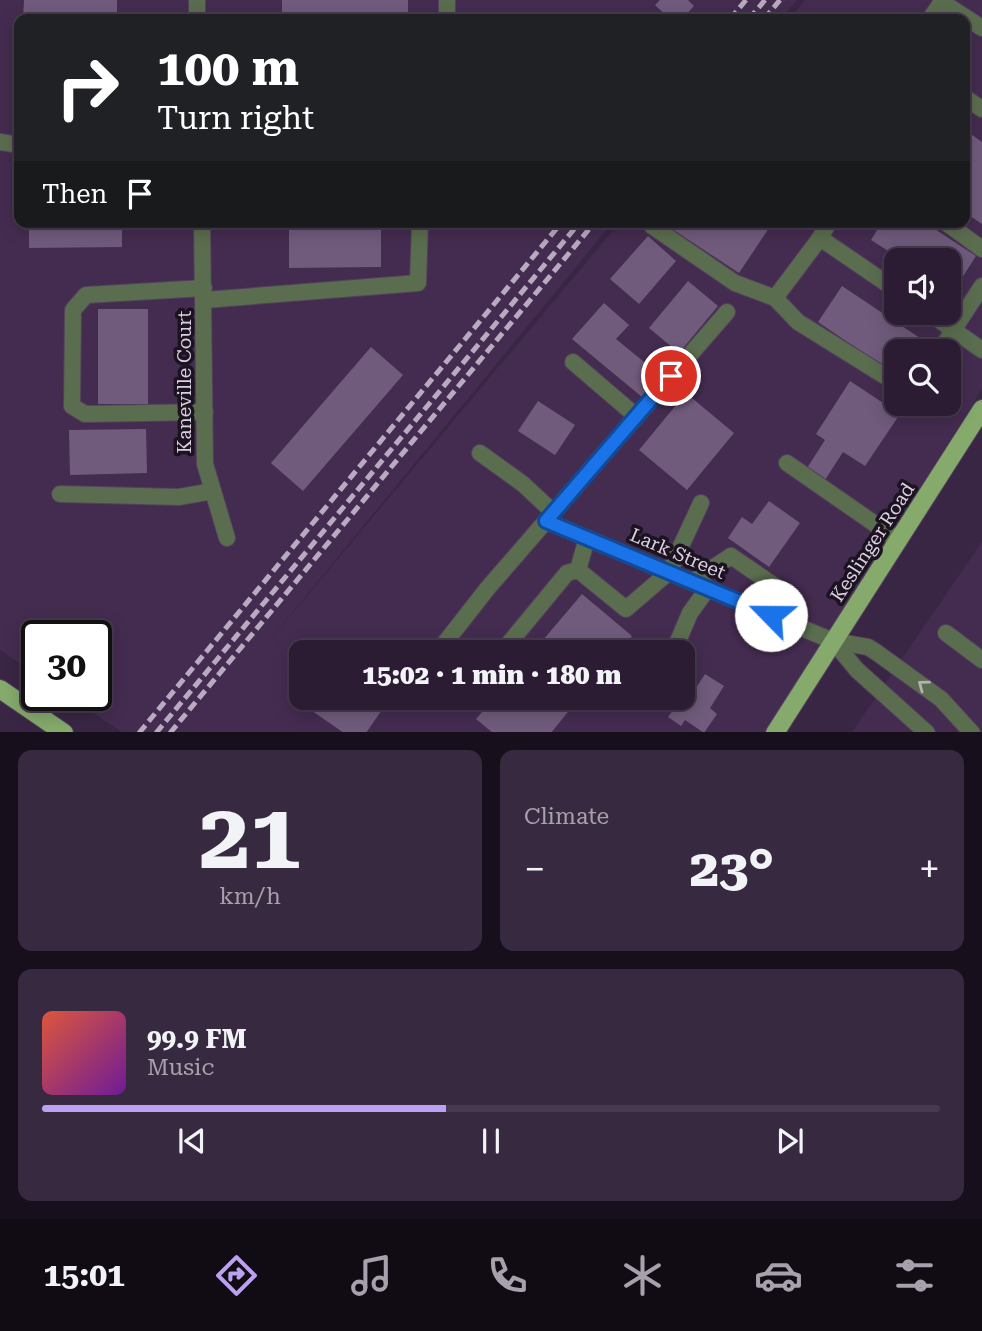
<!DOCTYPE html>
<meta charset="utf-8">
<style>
body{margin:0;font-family:"Roboto Serif",serif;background:#37293f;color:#f1f3f6;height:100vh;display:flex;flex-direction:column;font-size:26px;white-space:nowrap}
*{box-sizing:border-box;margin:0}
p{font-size:23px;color:#a6a1ac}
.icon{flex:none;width:38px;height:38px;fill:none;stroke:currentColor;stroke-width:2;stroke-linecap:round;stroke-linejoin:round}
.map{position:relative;height:732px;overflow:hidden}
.side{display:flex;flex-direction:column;gap:18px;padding:18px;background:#180f1c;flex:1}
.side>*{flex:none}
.banner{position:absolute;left:14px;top:14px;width:956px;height:214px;border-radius:14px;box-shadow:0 4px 18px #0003,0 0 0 2px #473a4e;background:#202124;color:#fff;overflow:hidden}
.controls{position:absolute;left:884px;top:248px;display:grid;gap:14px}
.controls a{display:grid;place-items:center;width:77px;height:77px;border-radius:14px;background:#2b1c33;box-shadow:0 4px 18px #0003,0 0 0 2px #473a4e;font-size:35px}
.speed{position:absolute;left:21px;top:620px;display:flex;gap:14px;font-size:35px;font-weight:700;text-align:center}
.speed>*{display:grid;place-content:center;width:91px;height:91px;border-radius:50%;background:#2b1c33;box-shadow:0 4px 18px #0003,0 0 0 2px #473a4e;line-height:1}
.speed .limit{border:4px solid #111;border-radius:10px;background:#fff;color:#111}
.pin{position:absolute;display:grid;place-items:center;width:60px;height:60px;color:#fff;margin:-30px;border:4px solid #fff;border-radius:50%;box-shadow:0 2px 7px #0007}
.me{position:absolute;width:77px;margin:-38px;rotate:293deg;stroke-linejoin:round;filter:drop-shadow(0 0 5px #0008)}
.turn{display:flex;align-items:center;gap:24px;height:147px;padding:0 28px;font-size:32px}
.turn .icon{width:91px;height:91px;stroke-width:2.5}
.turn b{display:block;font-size:49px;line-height:60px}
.then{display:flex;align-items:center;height:66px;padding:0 28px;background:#0003;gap:14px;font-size:26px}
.big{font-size:52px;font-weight:800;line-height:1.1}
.side .tile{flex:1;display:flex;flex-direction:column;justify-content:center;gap:10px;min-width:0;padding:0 24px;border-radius:14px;background:#37293f}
.side .dial{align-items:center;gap:0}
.dial b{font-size:91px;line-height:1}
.song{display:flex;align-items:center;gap:21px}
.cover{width:84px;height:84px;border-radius:10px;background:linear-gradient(135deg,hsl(10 70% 55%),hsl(280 70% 35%))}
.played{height:7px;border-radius:4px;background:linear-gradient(90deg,#bca0f2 45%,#473a4e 45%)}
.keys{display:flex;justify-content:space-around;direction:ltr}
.heat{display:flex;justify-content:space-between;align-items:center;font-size:38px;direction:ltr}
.side .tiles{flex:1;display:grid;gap:18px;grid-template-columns:1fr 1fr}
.tile:last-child{grid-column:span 2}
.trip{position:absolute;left:289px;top:640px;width:406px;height:70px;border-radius:14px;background:#2b1c33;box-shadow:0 4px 18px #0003,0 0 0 2px #473a4e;font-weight:800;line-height:70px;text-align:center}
.menu{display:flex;height:112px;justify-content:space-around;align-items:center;background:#110b14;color:#a6a1ac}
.menu .icon{width:49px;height:49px}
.menu .active{color:#bca0f2}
.menu b{font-size:32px;color:#f1f3f6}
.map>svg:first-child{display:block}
.built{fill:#442c50;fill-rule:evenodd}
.building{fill:#705b7c}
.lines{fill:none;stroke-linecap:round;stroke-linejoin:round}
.minor-casing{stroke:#53415d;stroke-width:18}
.major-casing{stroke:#53415d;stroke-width:20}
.minor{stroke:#5b6d4f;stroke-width:16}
.major{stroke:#85aa6c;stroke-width:18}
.rail{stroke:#b8aac0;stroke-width:5;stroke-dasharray:10 5;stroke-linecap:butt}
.oneway{stroke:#b4b1b5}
.route-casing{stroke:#114b97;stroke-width:18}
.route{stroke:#1a73e8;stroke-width:12}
.labels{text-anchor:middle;stroke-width:7;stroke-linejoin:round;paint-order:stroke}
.street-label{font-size:19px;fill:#dacee1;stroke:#1c1321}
</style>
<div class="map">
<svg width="982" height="733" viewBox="0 0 982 733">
<rect width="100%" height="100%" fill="#392644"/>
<g class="built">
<path d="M0,0H797L781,19H19V222H613L254,659L620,222H964V19H789L805,0H982V389L766,732H122L66,695H96V635H37V675L0,650ZM896,261H948V313H896ZM896,352H948V404H896ZM301,653H682V698H301Z"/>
<path d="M982,542V732H852Z"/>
</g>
<g class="building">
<path d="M24,0H117V19H23Z"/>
<rect x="282" y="0" width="126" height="19"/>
<path d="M660,0H688L694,6L682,19H670L655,5Z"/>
<path d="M964,129L982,142V224L964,212Z"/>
<path d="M29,222H122V247L29,248Z"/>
<path d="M262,222H381V267L289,268V229H262Z"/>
<path d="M676,222H773L739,273L672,229Z"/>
<path d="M882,222H924L976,256L953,292L948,289V261H904L871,240Z"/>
<path d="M648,236L676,261L639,304L610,279Z"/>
<path d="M688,281L718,306L679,353L649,328Z"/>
<path d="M842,286L923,340L915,352H896V375L818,322Z"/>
<path d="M604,303L629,325L616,339L660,375L642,397L572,339Z"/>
<rect x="98" y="309" width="50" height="95"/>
<path d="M371,347L403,375L303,491L271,463Z"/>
<path d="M850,381L900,414L865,466L843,452L825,480L807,468L825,440L816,434Z"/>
<path d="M686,393L734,433L687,490L639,450Z"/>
<path d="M538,401L575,425L555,455L518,431Z"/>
<path d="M146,429L147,473L70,475L69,430Z"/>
<path d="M769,501L800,523L769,567L728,538L742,517L752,524Z"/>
<path d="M582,594L632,636L618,653H532Z"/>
<path d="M705,674L724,686L710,708L717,714L704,733L685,720L681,726L668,717L690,689L694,691Z"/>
<path d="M310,698H377L386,704L366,733H344L305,706Z"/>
<path d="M494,698H579L551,733H493L476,719Z"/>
</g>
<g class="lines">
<g class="minor-casing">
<g id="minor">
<path d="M197,0V19"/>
<path d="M942,2L982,28"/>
<path d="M447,19V0"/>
<path d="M930,19L943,0"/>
<path d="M964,97L982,109"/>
<path d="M0,142L19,145"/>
<path d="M202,222L205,464L227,538"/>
<path d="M829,222L820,238L896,290"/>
<path d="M945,222L982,249"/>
<path d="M652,226L735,283L775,298"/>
<path d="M820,238L775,298L798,322L896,383"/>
<path d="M204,288L86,295L73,310L72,406L85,414L205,412"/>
<path d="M205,300L418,283L420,222"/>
<path d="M929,313L982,350"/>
<path d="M939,352L982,286"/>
<path d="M573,362L636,416"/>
<path d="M480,453L523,484L553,512"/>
<path d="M787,463L898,540"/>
<path d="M60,494L179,497L213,491"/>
<path d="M546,521L833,641L868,647L876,652L941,699L972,733"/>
<path d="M578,570L587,538"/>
<path d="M692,582L731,556L779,589L771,615"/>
<path d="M946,633L982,660"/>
<path d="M833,641L857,670L927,733"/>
<path d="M437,653L487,589L727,312"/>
<path d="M501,653L567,573L578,570L626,609L669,572L701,503"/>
<path d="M673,653L690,613L708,588"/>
</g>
</g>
<g class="major-casing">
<g id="major">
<path d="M0,689L64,733"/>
<path d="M775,733L982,409"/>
</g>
</g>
<use href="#minor" class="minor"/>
<use href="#major" class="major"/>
<g class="rail">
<path d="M730,19L746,0"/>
<path d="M749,19L765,0"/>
<path d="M764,19L780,0"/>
<path d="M139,733L562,222"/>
<path d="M156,733L580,222"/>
<path d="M170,733L595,222"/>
</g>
</g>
<defs><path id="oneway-chevron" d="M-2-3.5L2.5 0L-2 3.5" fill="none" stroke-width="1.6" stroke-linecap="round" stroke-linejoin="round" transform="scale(1.75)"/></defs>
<use class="oneway" href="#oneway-chevron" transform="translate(923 685) rotate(-143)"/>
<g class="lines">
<g class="route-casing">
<path id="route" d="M671,376L546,521L771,615"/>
</g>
<use href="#route" class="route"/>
</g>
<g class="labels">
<g class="street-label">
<text transform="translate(184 382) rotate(-90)" y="7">Kaneville Court</text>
<text transform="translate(872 542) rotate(-57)" y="7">Keslinger Road</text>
<text transform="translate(678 553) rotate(23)" y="7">Lark Street</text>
</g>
</g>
</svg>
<div class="controls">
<a><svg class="icon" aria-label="sound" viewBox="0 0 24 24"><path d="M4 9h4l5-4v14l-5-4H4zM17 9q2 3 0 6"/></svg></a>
<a><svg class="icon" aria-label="search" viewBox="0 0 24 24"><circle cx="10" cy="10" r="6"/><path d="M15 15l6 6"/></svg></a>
</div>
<div class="speed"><div class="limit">30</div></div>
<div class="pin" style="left:671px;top:376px;background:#d93025"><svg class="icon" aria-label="arrive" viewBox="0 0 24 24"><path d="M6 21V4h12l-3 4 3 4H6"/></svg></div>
<svg class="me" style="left:771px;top:615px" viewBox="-20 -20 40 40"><circle r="19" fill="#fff"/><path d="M0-13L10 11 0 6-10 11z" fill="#1a73e8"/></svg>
<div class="trip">15:02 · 1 min · 180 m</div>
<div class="banner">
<div class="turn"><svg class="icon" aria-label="right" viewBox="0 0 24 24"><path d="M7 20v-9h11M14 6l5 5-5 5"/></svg><div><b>100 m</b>Turn right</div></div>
<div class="then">Then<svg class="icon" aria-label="arrive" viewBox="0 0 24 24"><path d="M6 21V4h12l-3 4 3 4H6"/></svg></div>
</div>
</div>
<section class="side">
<div class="tiles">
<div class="tile dial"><b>21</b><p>km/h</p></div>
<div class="tile"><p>Climate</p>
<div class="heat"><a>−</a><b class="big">23°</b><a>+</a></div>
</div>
<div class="tile">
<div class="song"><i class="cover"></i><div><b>99.9 FM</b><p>Music</p></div></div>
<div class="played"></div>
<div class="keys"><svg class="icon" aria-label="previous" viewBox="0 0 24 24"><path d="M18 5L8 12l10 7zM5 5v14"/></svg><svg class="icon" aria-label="pause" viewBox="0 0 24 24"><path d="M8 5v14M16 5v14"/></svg><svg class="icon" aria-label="next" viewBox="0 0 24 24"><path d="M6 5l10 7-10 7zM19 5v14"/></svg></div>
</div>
</div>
</section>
<nav class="menu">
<b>15:01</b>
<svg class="icon active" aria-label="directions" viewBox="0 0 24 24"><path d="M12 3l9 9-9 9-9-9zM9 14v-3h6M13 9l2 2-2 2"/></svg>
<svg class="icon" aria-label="music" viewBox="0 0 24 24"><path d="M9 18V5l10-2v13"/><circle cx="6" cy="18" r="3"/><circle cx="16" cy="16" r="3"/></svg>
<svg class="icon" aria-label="phone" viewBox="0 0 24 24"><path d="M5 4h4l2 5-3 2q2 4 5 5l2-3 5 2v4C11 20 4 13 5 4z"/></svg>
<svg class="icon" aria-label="climate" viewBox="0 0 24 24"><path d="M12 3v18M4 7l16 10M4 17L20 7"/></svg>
<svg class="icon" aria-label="car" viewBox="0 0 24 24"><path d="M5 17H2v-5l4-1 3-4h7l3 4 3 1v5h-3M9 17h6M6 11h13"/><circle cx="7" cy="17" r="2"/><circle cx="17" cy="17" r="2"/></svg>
<svg class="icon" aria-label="filters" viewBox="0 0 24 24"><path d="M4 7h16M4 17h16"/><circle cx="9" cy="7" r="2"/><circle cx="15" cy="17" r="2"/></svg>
</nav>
